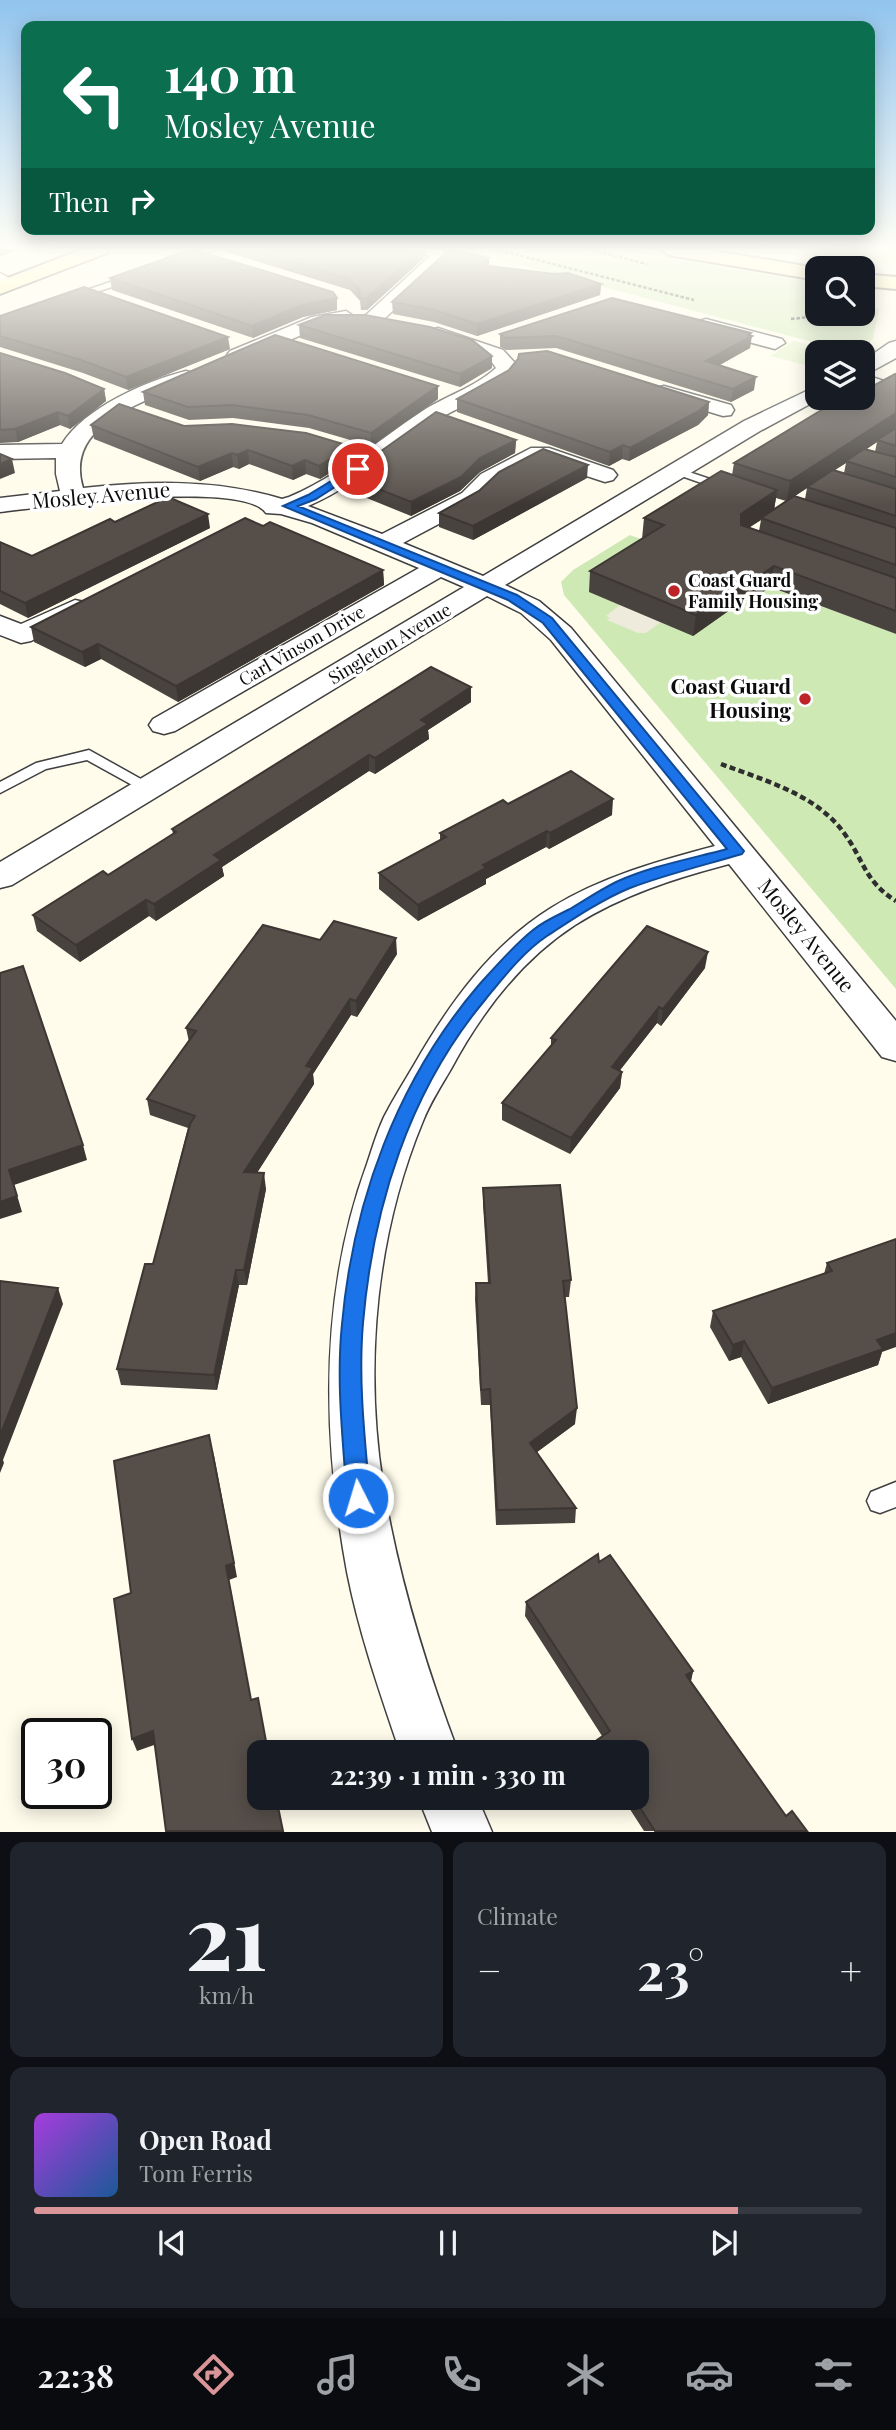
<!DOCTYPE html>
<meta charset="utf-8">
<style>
body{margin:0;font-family:"Playfair Display",serif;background:#20242c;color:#f1f3f6;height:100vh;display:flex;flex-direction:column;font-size:26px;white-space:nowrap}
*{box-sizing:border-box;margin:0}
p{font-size:23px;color:#9ea1a6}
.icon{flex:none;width:38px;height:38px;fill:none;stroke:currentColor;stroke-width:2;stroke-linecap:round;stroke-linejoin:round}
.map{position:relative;height:1832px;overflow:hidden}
.panel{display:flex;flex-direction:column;gap:10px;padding:10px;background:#0d0f14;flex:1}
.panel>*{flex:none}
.top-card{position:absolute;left:21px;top:21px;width:854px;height:214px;border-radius:14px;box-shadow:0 4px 18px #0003;background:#0b6e4f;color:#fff;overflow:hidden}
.controls{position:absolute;left:805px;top:256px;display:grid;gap:14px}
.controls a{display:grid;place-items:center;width:70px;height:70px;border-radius:14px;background:#171b24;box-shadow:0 4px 18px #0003;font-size:35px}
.speed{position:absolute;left:21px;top:1718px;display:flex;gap:14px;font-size:35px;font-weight:700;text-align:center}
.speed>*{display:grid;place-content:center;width:91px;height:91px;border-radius:50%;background:#171b24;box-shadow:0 4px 18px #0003;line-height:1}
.speed .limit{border:4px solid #111;border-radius:10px;background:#fff;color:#111}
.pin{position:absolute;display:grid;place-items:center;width:60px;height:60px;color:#fff;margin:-30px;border:4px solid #fff;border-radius:50%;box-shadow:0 2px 7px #0007}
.me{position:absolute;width:77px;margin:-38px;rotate:355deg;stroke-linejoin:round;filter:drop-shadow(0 0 5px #0008)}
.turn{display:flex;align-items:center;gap:24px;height:147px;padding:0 28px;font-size:32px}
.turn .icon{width:91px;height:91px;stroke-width:2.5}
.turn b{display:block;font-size:49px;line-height:60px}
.then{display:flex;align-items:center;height:66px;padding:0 28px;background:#0003;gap:14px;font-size:26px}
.big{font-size:52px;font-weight:700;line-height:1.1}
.panel .card{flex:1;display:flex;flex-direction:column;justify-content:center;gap:10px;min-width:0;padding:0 24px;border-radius:14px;background:#20242c}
.panel .dial{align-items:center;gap:0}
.dial b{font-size:91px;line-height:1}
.song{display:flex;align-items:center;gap:21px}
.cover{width:84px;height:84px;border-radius:10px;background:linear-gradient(135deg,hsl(280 70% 55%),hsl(210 70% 35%))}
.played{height:7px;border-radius:4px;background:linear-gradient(90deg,#da9599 85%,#363941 85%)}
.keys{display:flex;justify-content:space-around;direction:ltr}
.heat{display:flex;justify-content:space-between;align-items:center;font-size:38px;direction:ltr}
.panel .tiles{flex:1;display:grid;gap:10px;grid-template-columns:1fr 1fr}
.card:last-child{grid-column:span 2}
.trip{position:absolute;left:247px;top:1740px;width:402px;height:70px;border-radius:14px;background:#171b24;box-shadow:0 4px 18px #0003;font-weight:700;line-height:70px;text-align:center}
.menu{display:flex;height:112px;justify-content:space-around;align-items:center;background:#090b0e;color:#9ea1a6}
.menu .icon{width:49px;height:49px}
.menu .current{color:#da9599}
.menu b{font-size:32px;color:#f1f3f6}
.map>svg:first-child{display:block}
.farmland{fill:#f5f2cc}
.green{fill:#cfe9b5}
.pitch{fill:#e1f1c7}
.plaza{fill:#eeeadc}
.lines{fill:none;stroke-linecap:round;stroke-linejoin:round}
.lane-casing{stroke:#3f3f3f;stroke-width:3}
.street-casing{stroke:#3f3f3f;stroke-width:3}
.secondary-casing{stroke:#2e2e2e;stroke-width:4}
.path-far1{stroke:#2e2e2e;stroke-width:2.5;stroke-dasharray:3.5 2;stroke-linecap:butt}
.path{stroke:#2e2e2e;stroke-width:4.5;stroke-dasharray:6 3.5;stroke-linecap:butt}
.lane{fill:#fff;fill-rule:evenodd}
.street{fill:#fff;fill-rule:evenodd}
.secondary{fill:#fff7a7;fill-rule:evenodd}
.wall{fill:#49433f;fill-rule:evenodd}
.shaded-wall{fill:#3c3733}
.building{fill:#554e49;stroke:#3c3733;stroke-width:2}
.route{fill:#1a73e8;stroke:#114b97;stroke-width:2}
.poi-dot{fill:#be2327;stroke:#fff;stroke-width:2.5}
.labels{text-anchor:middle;stroke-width:7;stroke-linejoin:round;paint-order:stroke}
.far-poi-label{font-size:18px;font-weight:bold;fill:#0c0c0c;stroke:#fff;text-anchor:start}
.far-street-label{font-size:18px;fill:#0c0c0c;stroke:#fff}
.street-label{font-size:21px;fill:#0c0c0c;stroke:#fff}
.poi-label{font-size:21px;font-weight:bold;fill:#0c0c0c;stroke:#fff;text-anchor:end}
</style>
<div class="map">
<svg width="896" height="1832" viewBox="0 0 896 1832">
<rect width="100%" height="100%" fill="#fffcec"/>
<path class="farmland" d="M801,249H896V263L884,262Z"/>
<g class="green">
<path d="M458,249H636L720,267L817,283V313H863V305L879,308L873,339L856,352H851Z"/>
<path d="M630,535L896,634V989L564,595L561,582L573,570Z"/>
</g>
<path class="pitch" d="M794,341H795L836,352H817V368L770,356Z"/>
<path class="plaza" d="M620,605L661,622L646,633H638L607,620L610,618L606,616Z"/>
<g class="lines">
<g class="lane-casing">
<g id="lane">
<path d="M203,249H216L185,261L178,259Z"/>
<path d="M128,276L132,279L131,281L71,300L66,297Z"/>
<path d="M863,374L896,385V391L863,380Z"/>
<path d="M677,468L731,486L733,488L727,492L673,473L671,471Z"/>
<path d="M89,750L157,788L149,793L143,791L87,760L46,769L0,793V782L36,763Z"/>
<path d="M896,1482V1507L880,1513L871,1510L867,1501L871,1492Z"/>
</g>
</g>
<g class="street-casing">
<g id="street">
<path d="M415,249H442L449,257L381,322H367L364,318L367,314L430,256Z"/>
<path d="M0,273L11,279L8,283L0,284Z"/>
<path d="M346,311L355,317L353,321L323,326L244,359H230L227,355L230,351L312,317Z"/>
<path d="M706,319L782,339L785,343L775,349L699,329L696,325L699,321Z"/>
<path d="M438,328L503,350L516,364V370C499,395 464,403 439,419C394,448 358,485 308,506L382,534L462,493L481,474L531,448H549L613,470L617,475L613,480L605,482L541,461L497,484L478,503L403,543L483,576L744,421L817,386V397H823L760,431L505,585L539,601L571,628L896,1021V1061L882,1057L729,864C676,878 622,895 575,925C521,960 481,1013 451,1069C441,1086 430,1103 423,1121C376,1234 364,1364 383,1484C398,1577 425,1664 458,1752H400C380,1693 359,1633 347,1572C322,1436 319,1295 367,1164C372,1149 377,1132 384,1117C393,1099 404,1082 414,1065C449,1004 490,946 551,908C601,877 658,861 715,846L551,640L521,613L487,596L12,885L0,888V862L464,587L441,577L175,731L164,734L153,731L149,725L153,719L419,568L312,523L281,514L266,513C243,479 42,507 0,512V498L60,491L56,474V458L0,459V445L62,444C84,408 146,381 186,371L193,373L196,377L193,381C147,401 63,423 83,488C150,481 216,479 282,499L289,497C339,476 377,441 421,412C445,396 474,388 496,368L489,358L431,338L428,334L431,330Z"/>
<path d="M896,341V358L863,376V361L889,343Z"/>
<path d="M664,386L731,405L734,410L731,415L723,416L657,396L654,392L657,388Z"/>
<path d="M75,600L84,602L88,608L84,614L31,641L21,643L0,635V616L21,624Z"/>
<path d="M418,1797H477L492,1832H432Z"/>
</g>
</g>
<g class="secondary-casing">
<g id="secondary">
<path d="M83,249H109L107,253L0,294V281Z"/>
<path d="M660,249H703L817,268V280L669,255Z"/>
<path d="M863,274L896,277V289L863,286Z"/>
</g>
</g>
<g class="path-far1">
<path d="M494,249L694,300"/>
<path d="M587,249L647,264"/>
<path d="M791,319L845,313"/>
</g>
<path class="path" d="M721,764C763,780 816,794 844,833C864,860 864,881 896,901"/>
<use href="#lane" class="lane"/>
<use href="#street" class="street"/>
<use href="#secondary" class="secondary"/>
</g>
<g class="wall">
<path d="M219,249H425V257L367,310H361L360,301L350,290L220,250Z"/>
<path d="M167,257L337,298V310L303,317L253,338L112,290L110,278L167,258Z"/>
<path d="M489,258V266L601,284L600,295L477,336L434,322L393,314L392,302Z"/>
<path d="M0,316L230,349L128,390L83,373L0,347Z"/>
<path d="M299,325L492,368L460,387L300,338Z"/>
<path d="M751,333L750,348L719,365L754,390L731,402L556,348L506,350L500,347V334Z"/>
<path d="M0,353L104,389L106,401L70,429L60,425L18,442L0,443Z"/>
<path d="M896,374V634L770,587L749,602L744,600L693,636L589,592L590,571L642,539L644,518L732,475L734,463ZM877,442L875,452L866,450L868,448ZM846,463L844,473L834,470ZM807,488L805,499L795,496ZM776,498L786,501L774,509ZM761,520L759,531L749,527Z"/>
<path d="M143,392L438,399L371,446L309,428L233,418L189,420L145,405Z"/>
<path d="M457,399L709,402L708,415L698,425L629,461L622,459L609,466L457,412Z"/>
<path d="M91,425L184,426L351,460L320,479L306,474L293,480L249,464L239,469L233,467L200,481L94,439Z"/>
<path d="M516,440L515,453L480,472L460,491L411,516L347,490L346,476Z"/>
<path d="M587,478L473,540L439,527V513Z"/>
<path d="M115,522L210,528L28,618L0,604V542L32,556Z"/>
<path d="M263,526L383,570L384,585L178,702L101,659L85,667L34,642L31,627Z"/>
<path d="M471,687V702L428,730L429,739L375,774L369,771L222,867L224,876L156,921L149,916L80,962L37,931L33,915L108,875L173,834L172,829Z"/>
<path d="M508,804L612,815L549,849L546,847L486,879V884L418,921L379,889V873L440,841V833Z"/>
<path d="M320,940L397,954L357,1017L351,1015L313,1074L314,1084L257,1173L266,1189L247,1285H239L217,1390L121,1385L117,1369L153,1264L188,1128L150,1115L147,1099L189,1042L186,1028Z"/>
<path d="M705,968L661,1026L657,1023L620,1070L622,1072L620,1088L570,1154L502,1120V1103L551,1046V1038Z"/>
<path d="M483,1188L571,1280L569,1297H565L575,1424L537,1452L576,1508L575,1523L496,1525L490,1405H481L475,1299L476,1283H488L483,1204Z"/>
<path d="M827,1263L882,1352L878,1365L768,1404L741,1357L729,1361L710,1327L713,1311L824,1274Z"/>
<path d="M599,1562L693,1671L691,1681L786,1816L807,1831H644L622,1797H637V1752H594L597,1740L602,1736L525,1616L526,1602Z"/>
</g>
<g class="shaded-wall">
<path d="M0,249H21L0,256Z"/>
<path d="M421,249H425V257L367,310V298Z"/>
<path d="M489,258V270L482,265Z"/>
<path d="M601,284L600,295L477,336V324Z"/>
<path d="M337,298V310L303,317L253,338L252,326L302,305Z"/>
<path d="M751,333V336H752L750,348L704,374L706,361Z"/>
<path d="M228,337L230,349L128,390L126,377Z"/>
<path d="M492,356V368L460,387V374Z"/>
<path d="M756,377L754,390L731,402L733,389Z"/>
<path d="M438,386V399L371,446V433Z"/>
<path d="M104,389L106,401L70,429L68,416Z"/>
<path d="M709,402L708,415L698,425L629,461L630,448Z"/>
<path d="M58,412L60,425L18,442L15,429Z"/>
<path d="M896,413V424L895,431L877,440V442L847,462L846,461V463L787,501L790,481Z"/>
<path d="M516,440L515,453L480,472L460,491L411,516V502L480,458Z"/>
<path d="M623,445L622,459L609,466L610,452Z"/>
<path d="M350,446L351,460L320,479L319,466Z"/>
<path d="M248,450L249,464L239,469L237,455Z"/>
<path d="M232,453L233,467L200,481L198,467Z"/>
<path d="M12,459L15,473L0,479V464Z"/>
<path d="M305,460L306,474L293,480L292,466Z"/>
<path d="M588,465L587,478L473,540V526Z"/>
<path d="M777,490L774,511L761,518V520L738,535L741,514Z"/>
<path d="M208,514L210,528L28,618L25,603Z"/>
<path d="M774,566L770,587L749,602L752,581Z"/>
<path d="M383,570L384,585L178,702L176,686Z"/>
<path d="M747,579L744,600L693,636L696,615Z"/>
<path d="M98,644L101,659L85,667L82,652Z"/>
<path d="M471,687V702L428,730L429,739L375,774V758L421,720Z"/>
<path d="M369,755V771L222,867L224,876L156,921L154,904L214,855Z"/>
<path d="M613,799L612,815L549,849L550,833Z"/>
<path d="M547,831L546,847L486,879V884L418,921V905L483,865Z"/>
<path d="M146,900L149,916L80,962L76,945Z"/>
<path d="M396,938L397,954L357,1017L356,1001Z"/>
<path d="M708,952L705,968L661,1026L663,1009Z"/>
<path d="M350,999L351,1015L313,1074L314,1084L247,1188L244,1172L306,1066Z"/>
<path d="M659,1007L657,1023L610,1083L612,1067Z"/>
<path d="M622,1072L620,1088L570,1154L571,1138Z"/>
<path d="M83,1145L87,1160L14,1185L22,1212L0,1219V1202L9,1170Z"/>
<path d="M264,1173L266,1189L247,1285L244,1270Z"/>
<path d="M236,1270L239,1285L217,1390L214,1375Z"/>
<path d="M58,1288L63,1304L3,1460L4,1463L0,1473V1436Z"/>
<path d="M896,1333V1347L882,1352L878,1365L768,1404L772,1388L877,1340Z"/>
<path d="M744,1341L741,1357L729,1361L733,1345Z"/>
<path d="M577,1408L575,1424L529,1458L530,1443Z"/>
<path d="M213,1450L237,1577L229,1580L255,1713L226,1566Z"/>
<path d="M693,1671L690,1685L686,1675Z"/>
<path d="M153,1731L157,1744L137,1751L132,1739Z"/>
</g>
<g class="building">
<path d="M192,249L333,292L337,298L302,305L252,326L110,278L170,257H167Z"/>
<path d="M251,249H421L367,298H360L359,289L349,279Z"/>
<path d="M450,249L489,258L482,265L554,274L568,273L601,284L477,324L434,310L392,302Z"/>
<path d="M84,287L228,337L126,377L81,360L0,336V316Z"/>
<path d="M612,298L751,333L748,335L752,336L706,361L756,377L733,389L556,336L506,338L500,334Z"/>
<path d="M325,315H365L430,327L472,340L492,356L460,374L299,325Z"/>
<path d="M275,335L438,386L371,433L308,415L232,405L188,407L143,392Z"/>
<path d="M547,351L709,402L699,411L630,448L623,445L610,452L457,399L509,370L518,359L519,354Z"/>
<path d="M0,353L65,373L104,389L68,416L58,412L15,429L0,430Z"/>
<path d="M895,374H896V413L790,481L734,463L843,397H863V386L867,383L875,385Z"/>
<path d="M119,404L184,426L232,424L306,433L350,446L319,466L305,460L292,466L248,450L237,455L232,453L198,467L91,425Z"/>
<path d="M436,412L516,440L480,458L461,477L411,502L346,476Z"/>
<path d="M896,428V446L877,440Z"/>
<path d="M543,449L588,465L473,526L439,513L479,491L499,472Z"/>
<path d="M864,449L896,457V477L846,461Z"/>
<path d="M0,454L12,459L0,464Z"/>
<path d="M833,470L896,489V516L807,487Z"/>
<path d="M721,471L777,490L741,514V525L896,578V611L774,566L752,581L747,579L696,615L590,571L664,525L644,518Z"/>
<path d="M794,496L896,528V565L761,518Z"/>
<path d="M168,497L208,514L25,603L0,591V542L32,556L110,519L115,522Z"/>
<path d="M245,518L263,526L270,522L383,570L176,686L98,644L82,652L31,627Z"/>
<path d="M431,667L471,687L421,720L428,724L375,758L369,755L214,855L221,860L154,904L146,900L76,945L33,915L103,871L108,875L176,832L172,829Z"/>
<path d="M571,771L613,799L550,833L547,831L483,865L486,868L418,905L379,873L446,837L440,833L503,800L508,804Z"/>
<path d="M334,921L396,938L356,1001L350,999L306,1066L313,1068L244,1172L264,1173L244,1270H236L214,1375L117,1369L145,1264H153L190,1124L195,1116L147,1099L196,1031L186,1028L263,925L320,940Z"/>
<path d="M647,926L708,952L663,1009L659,1007L612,1067L622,1072L571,1138L502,1103L556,1040L551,1038Z"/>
<path d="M23,966L83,1145L9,1170L17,1196L0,1202V973Z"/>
<path d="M560,1185L571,1280L563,1281L577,1408L530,1443L576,1508L497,1510L490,1389L481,1390L476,1283H490L483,1188Z"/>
<path d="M896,1239V1333L877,1340L883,1349L772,1388L744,1341L733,1345L713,1311L832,1271L827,1263Z"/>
<path d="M0,1281L58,1288L0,1436Z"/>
<path d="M209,1435L234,1563L226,1566L251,1700L258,1698L268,1752H259V1797H276L283,1831H166L153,1731L132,1739L114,1599L131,1593L114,1461Z"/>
<path d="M598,1554L599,1562L610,1555L693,1671L686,1675L786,1816L792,1811L807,1831H655L633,1797H637V1752H604L597,1740L610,1731L526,1602Z"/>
</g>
<linearGradient id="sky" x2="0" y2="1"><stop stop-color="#91c4ee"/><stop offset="0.49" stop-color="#fffef6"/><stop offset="1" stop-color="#fffef6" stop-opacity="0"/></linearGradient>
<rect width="896" height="505" fill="url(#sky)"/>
<path class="route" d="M354,467L363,469L316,499L298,506L517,595L552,618L744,851L742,854C705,865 667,874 630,888C603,899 573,919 547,936C523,952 503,978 485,1000C409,1091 373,1207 363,1323C358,1381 365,1440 370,1498L366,1506L358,1509L350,1506L347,1498C343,1440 336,1382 342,1324C353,1201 397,1081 478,986C495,967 513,946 533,930C544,921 558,915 570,909C585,900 600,890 616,882C651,866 690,859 727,849L543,623L508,600L283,506L308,495Z"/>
<g class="poi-dot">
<circle cx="674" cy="591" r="7"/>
<circle cx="805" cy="699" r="7"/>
</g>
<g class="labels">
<g class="far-poi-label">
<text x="688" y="587">Coast Guard<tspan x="688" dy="21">Family Housing</tspan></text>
</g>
<g class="far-street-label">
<text transform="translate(390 644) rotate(-31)" y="6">Singleton Avenue</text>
<text transform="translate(302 646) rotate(-30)" y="6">Carl Vinson Drive</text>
</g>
<g class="street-label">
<text transform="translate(101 496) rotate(-5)" y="7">Mosley Avenue</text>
<text transform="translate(806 936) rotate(51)" y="7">Mosley Avenue</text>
</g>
<g class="poi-label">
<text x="791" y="694">Coast Guard<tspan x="791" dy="24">Housing</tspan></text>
</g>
</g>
</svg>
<div class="controls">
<a><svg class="icon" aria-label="search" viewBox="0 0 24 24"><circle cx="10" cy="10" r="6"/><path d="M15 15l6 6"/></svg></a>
<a><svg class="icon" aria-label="layers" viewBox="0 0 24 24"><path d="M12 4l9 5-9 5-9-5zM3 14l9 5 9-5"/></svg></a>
</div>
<div class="speed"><div class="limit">30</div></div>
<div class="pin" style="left:358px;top:469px;background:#d93025"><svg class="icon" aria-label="arrive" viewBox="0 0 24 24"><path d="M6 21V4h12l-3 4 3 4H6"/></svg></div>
<svg class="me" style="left:358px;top:1498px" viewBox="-20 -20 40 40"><circle r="17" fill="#1a73e8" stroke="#fff" stroke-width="3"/><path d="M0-11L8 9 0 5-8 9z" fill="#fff"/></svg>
<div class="trip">22:39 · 1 min · 330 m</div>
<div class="top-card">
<div class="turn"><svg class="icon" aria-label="left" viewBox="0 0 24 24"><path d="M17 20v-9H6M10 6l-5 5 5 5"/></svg><div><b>140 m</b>Mosley Avenue</div></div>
<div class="then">Then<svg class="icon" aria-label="right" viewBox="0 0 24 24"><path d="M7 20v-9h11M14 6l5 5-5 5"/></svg></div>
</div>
</div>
<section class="panel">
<div class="tiles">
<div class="card dial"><b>21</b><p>km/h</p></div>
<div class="card"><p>Climate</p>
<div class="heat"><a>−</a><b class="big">23°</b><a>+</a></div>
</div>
<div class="card">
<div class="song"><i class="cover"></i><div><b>Open Road</b><p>Tom Ferris</p></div></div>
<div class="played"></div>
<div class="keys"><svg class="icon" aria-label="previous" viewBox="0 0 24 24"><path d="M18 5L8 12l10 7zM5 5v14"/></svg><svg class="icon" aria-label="pause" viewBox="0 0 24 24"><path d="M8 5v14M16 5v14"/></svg><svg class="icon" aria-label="next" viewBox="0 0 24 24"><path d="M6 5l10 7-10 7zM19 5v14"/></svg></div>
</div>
</div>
</section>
<nav class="menu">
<b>22:38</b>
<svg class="icon current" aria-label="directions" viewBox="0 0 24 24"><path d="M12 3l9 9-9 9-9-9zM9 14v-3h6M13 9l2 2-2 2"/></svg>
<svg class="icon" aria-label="music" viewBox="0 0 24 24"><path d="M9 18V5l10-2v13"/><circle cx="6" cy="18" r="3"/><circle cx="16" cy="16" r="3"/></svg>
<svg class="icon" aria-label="phone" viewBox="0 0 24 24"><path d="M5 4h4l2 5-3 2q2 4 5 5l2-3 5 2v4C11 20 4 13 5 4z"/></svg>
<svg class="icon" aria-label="climate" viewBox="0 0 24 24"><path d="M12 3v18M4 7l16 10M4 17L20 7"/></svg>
<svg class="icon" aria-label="car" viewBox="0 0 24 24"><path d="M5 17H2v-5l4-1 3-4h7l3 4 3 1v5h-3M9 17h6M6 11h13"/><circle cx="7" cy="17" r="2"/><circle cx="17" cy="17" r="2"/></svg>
<svg class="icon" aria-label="filters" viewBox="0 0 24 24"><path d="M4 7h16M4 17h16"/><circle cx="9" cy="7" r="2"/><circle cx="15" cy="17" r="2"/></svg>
</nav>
